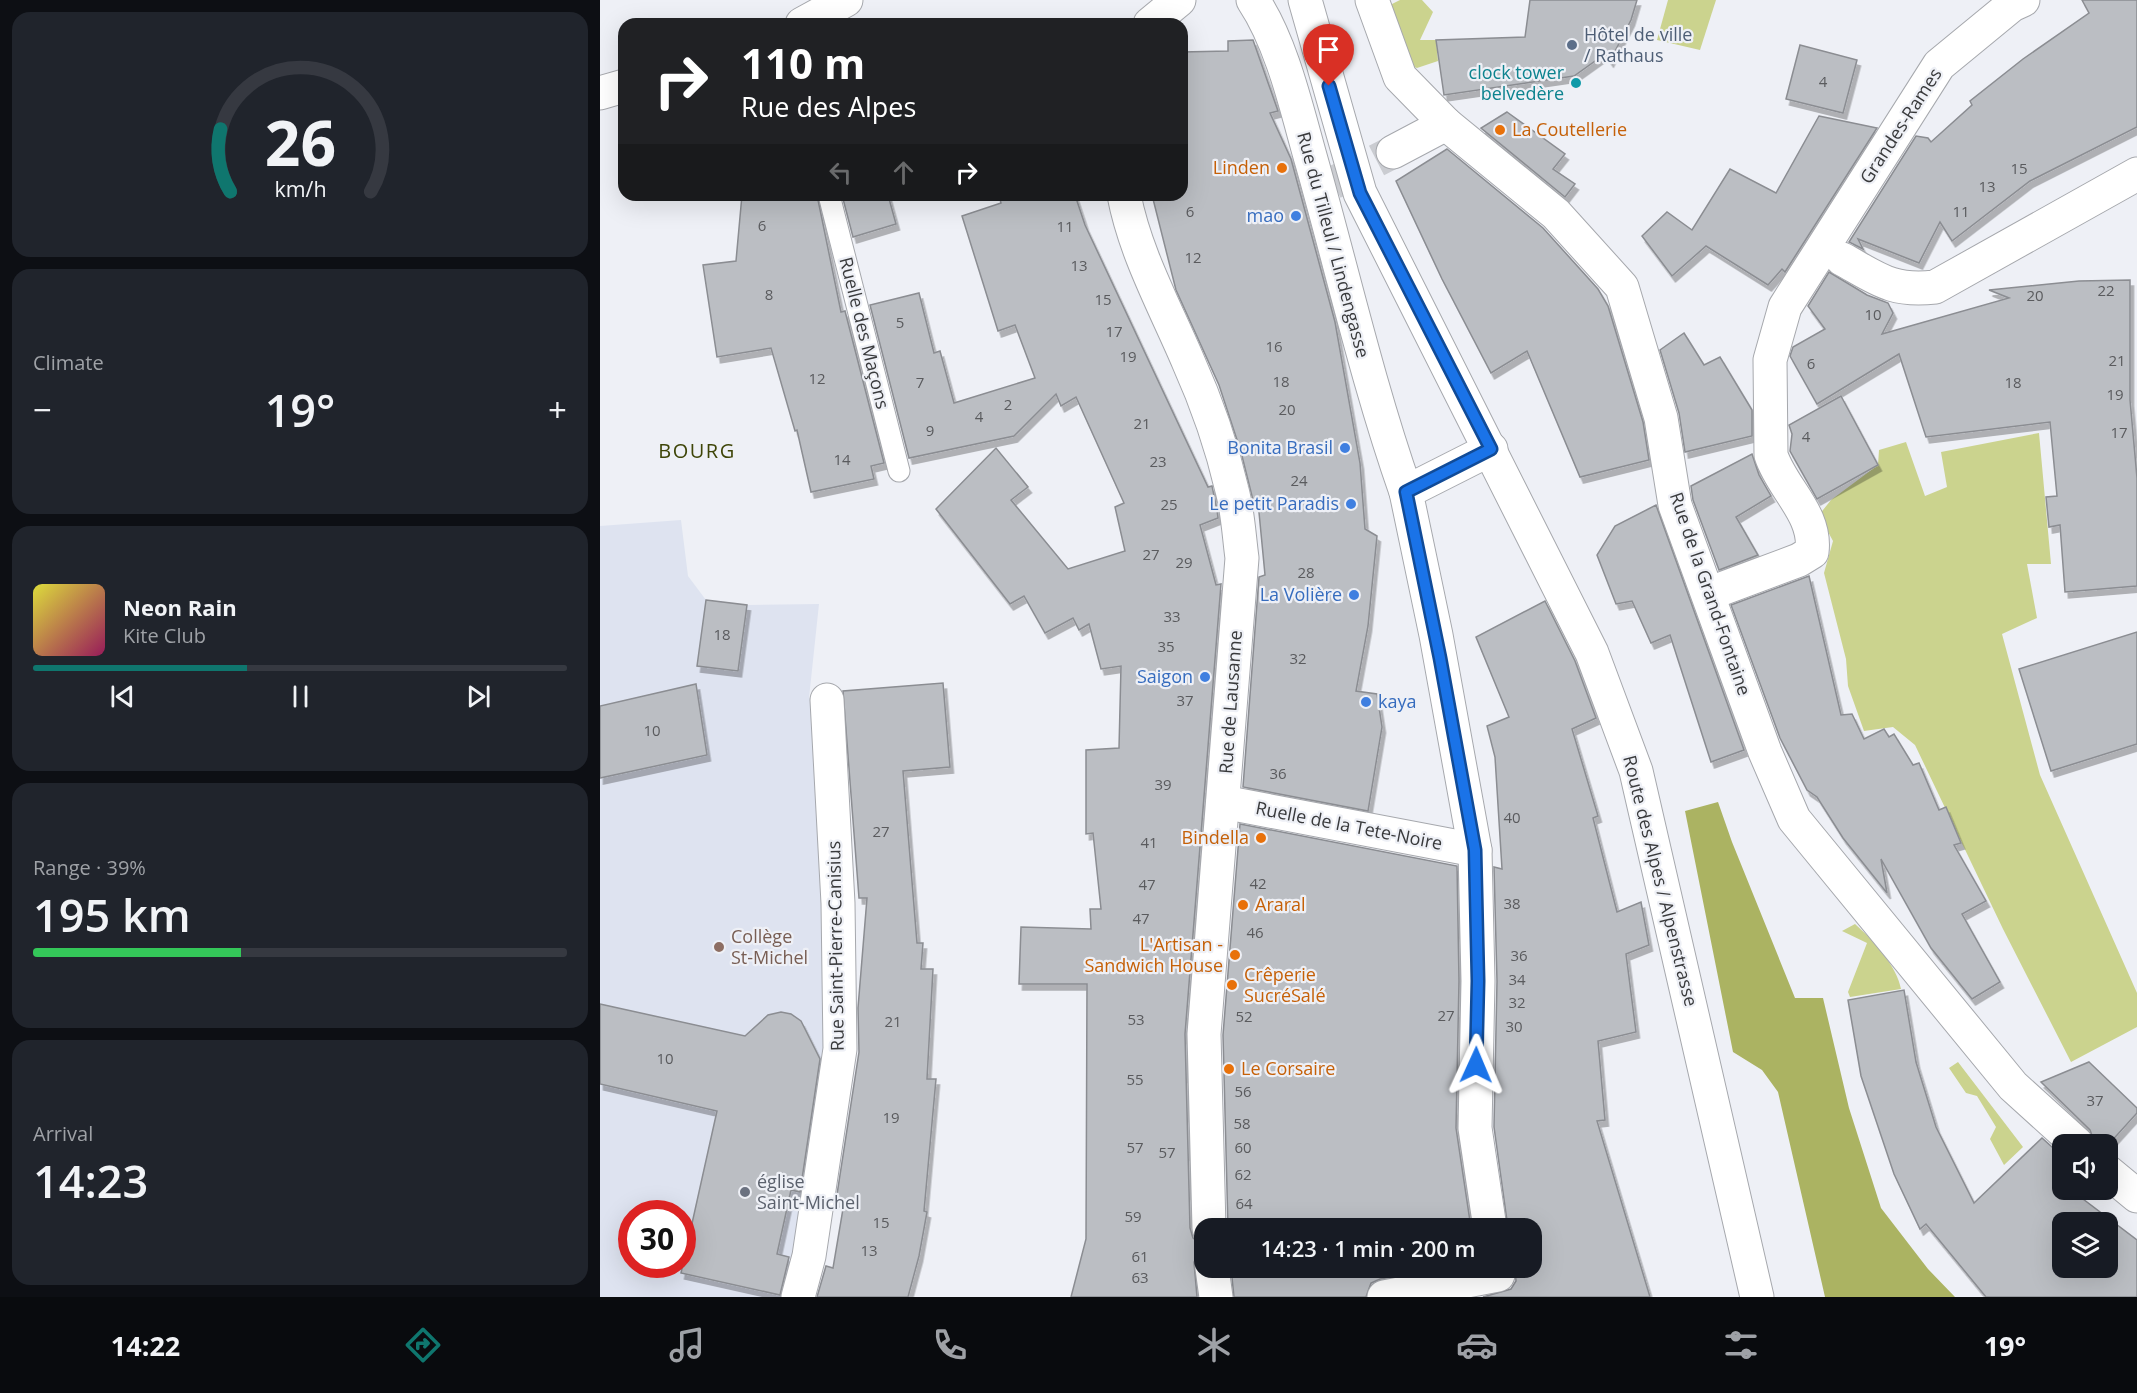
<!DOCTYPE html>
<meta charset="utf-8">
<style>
body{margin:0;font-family:"Open Sans",sans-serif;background:#20242c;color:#f1f3f6;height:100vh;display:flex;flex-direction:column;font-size:22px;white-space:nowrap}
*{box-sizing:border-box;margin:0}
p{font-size:20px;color:#9ea1a6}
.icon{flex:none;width:33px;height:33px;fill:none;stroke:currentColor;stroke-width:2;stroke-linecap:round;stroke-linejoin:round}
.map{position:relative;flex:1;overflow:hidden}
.drawer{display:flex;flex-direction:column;gap:12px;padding:12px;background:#0d0f14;width:600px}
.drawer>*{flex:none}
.banner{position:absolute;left:18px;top:18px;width:570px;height:183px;border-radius:18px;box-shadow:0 6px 24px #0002;background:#202124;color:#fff;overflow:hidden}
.fabs{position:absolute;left:1452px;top:1134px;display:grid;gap:12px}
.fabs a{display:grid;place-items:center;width:66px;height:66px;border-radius:12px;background:#171b24;box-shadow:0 6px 24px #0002;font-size:30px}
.speed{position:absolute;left:18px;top:1200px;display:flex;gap:12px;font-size:30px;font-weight:700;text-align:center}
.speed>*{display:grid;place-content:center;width:78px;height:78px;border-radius:50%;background:#171b24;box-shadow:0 6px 24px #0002;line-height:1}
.speed .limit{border:9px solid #d22;background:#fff;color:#111}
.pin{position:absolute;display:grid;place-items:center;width:51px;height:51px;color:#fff;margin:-62px -26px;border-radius:50% 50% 50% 0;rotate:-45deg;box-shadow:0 0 6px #0007}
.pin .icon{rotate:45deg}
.me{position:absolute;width:66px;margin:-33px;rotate:1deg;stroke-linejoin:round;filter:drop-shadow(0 0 4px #0008)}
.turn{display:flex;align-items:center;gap:21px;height:126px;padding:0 24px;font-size:27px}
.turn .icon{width:78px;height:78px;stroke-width:2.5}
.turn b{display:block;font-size:42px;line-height:51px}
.lanes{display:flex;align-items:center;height:57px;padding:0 24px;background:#0003;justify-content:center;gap:30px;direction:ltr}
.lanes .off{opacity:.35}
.big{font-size:45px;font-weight:600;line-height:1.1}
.drawer .widget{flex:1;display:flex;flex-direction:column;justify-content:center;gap:9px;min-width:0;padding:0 21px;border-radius:18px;background:#20242c}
.drawer .dial{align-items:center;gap:0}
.dial svg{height:156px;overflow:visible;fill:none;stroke:#363941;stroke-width:7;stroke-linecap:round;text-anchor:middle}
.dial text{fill:#f1f3f6;stroke:none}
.song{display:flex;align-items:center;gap:18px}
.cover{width:72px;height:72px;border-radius:9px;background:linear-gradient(135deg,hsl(60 70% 55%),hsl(330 70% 35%))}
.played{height:6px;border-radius:3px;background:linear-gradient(90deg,#0f766e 40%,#363941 40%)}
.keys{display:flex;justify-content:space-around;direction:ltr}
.heat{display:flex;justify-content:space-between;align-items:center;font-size:33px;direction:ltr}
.charge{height:9px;border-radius:4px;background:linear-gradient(90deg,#34c759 39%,#363941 0)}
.trip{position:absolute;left:594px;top:1218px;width:348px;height:60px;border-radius:18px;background:#171b24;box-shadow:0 6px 24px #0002;font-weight:600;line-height:60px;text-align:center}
.menu{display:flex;height:96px;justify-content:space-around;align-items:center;background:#090b0e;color:#9ea1a6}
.menu .icon{width:42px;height:42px}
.menu .active{color:#0f766e}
.menu b{font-size:27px;color:#f1f3f6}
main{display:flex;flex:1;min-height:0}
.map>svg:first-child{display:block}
.built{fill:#dee3f0;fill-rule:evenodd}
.green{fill:#cbd38e}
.forest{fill:#abb362}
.building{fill:#bbbec3;stroke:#8b8d92;stroke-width:1.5;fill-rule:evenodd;filter:url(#shadow)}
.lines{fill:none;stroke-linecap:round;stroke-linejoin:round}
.street-tunnel{stroke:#caccd1;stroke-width:33;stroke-dasharray:33 16;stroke-linecap:butt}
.lane-casing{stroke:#a6a8ad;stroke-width:23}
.street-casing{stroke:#a6a8ad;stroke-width:35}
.secondary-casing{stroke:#a6a8ad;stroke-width:35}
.lane{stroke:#fff;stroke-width:21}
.street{stroke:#fff;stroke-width:33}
.secondary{stroke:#fff;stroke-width:33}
.route-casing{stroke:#114b97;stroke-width:15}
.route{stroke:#1a73e8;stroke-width:10}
.service-dot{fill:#5c6f8a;stroke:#eef0f6;stroke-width:2}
.culture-dot{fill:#0f9aa8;stroke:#eef0f6;stroke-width:2}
.food-dot{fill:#e8710a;stroke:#eef0f6;stroke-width:2}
.shop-dot{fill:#3f7fe0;stroke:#eef0f6;stroke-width:2}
.education-dot{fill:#8d6e63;stroke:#eef0f6;stroke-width:2}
.worship-dot{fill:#6b7280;stroke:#eef0f6;stroke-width:2}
.labels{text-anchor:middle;stroke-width:4.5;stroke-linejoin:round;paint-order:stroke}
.number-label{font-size:15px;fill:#5a5b5e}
.service-label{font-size:18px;fill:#4e5e75;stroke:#eef0f6;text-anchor:start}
.culture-label{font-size:18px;fill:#0d838f;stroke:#eef0f6;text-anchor:end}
.street-label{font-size:18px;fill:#393a3c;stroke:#eef0f6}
.food-label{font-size:18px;fill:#c56008;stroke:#eef0f6;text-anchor:start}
.shop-label{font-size:18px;fill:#366cbe;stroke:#eef0f6;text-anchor:end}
.education-label{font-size:18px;fill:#785e54;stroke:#eef0f6;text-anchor:start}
.worship-label{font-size:18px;fill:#5b616d;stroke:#eef0f6;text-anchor:start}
.neighbourhood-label{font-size:20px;letter-spacing:1.5px;fill:#3e4508;stroke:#eef0f6}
</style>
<main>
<section class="drawer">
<div class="widget dial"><svg viewBox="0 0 100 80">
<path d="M14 69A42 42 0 1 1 86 69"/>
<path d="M14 69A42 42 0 0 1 9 37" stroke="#0f766e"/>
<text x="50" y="56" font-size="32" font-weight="700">26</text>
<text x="50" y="72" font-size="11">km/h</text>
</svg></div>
<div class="widget"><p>Climate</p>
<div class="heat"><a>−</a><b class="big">19°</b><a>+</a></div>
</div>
<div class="widget">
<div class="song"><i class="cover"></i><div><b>Neon Rain</b><p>Kite Club</p></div></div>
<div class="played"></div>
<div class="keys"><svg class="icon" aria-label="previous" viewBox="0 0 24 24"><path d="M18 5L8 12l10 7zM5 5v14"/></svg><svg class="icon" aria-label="pause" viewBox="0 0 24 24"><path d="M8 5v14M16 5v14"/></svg><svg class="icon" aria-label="next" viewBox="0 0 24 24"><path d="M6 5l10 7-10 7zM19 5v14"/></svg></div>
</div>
<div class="widget"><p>Range · 39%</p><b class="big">195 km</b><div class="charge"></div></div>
<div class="widget"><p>Arrival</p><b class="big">14:23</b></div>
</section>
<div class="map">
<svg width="1537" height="1297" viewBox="0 0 1537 1297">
<defs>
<filter id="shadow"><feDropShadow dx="3.5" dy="6" stdDeviation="0" flood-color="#0004"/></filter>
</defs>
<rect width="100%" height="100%" fill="#eef0f6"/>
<path class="built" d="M81,520L88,576L106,600L147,605L219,604L209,698L227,700L238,903L198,1297H0V526ZM32,1214H82V1264H32Z"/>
<g class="green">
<path d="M800,0H822L833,12L820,40H836L838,61L817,68L806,64L784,8Z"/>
<path d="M1068,0H1116L1100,50L1057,40Z"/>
<path d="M1439,433L1451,564H1427L1437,618L1402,634L1440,775L1537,993V1027L1471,1062L1403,929L1315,745L1293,727L1264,731L1248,686L1246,659L1224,573L1233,541L1219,515L1231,500L1278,465L1279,450L1306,442L1325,496L1347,487L1341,452Z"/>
<path d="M1255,924C1272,939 1297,966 1301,989L1250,997L1248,992L1267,943L1242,931Z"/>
<path d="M1358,1062L1423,1147L1404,1165L1390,1139L1396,1127L1377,1096L1366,1093L1349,1068Z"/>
</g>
<path class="forest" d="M1118,802L1132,842L1195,998H1223L1249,1108L1281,1208L1328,1269L1355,1297H1225L1178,1092L1162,1070L1133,1052L1085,811Z"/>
<g class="building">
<path d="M930,0H1037L1031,20L1010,61L1005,54L974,76L844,95L836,40L925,37Z"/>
<path d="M1482,0H1537V127L1430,181L1352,241L1340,222L1319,263L1258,239L1263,249L1249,242L1316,136L1328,138L1331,142L1372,105L1370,101L1423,59L1489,13Z"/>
<path d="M653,40L678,111L670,113L691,159L735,322L760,463L765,529L777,536L768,626L756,691L777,694L782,727L768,811L643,787L659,577L665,575L658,502L654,504L641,452L619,385L576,290L552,195H582V52L628,51V41Z"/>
<path d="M1200,45L1257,60L1243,113L1186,99Z"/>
<path d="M907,112L965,154L953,169L975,184L965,197L881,128Z"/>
<path d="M1219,116L1277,128L1185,272L1182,269L1168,285L1106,246L1072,276L1042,236L1067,212L1092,230L1130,169L1176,193Z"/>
<path d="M847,149L943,228L998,289L1008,306L1043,422L1049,460L980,477L927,351L891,373L842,279L796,181Z"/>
<path d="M142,195H217L241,312L245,311L284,463L271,466L274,479L211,492L197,430L195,431L171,348L117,357L103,265L136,261Z"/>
<path d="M242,195H288L296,224L253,237Z"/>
<path d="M399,195H475L485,225L608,487L612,486L617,510L618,518L600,525L616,585L621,584L585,1034L590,1228L593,1238L604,1246V1251L594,1262L597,1297H471L486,1239L487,984H419L421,927L491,929L490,909H501L493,833L486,834V750L519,748L521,666L501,669L489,624L479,630L473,618L445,633L424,596L410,604L336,509L396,448L428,487L411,500L468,569L525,551L515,507L524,503L476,397L461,406L456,394L414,436L309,458L270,305L319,293L334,353L340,351L354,403L435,378L415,325L398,331L362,216L401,203Z"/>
<path d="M1229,272L1267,295L1288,303L1293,313L1282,334L1409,298L1389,290L1479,281L1530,280V400L1537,478V586L1465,592L1460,525L1449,527L1446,497L1457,496L1450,422L1326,437L1299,354L1217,404L1190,356L1193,347L1225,329L1208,306Z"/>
<path d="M1084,333L1104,365L1120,357L1152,410V436L1085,452L1079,413L1060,350Z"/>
<path d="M1241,396L1278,465L1217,499L1190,451L1192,434L1189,425Z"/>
<path d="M1152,454L1159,475L1171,496L1136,517L1158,555L1119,570L1093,500L1091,486Z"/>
<path d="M1056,505L1144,750L1111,762L1070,635L1051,643L1032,601L1016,604L997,555L1015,526Z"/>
<path d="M1209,576L1241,715L1252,714L1264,739L1284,729L1289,737L1294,734L1313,765L1319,763L1339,810L1346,807L1361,843L1354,845L1386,901L1362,914L1400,982L1372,999L1331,948L1281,859L1287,893L1243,838L1217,797L1207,790L1180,738L1131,605Z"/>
<path d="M106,600L147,605L138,671L97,666Z"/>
<path d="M945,601L975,661L996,718L972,729L998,816L993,818L1017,912L1041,902L1049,945L1026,954L1036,1032L998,1041L1005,1120L997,1121L1050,1297H883L911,1289L916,1281L915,1268H932V1228H908L894,1127L897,981L894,867L902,869L895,757L887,726L909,717L876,637Z"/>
<path d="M1537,632V744L1451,771L1419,669Z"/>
<path d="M343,683L350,767L303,771L317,943H323L321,969H333L327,1079H336L324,1211L327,1212L319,1256L308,1297H217L226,1266L233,1268L244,1203L236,1201L259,1052L258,1008L267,898H259L243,691Z"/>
<path d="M96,684L107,755L0,778V706Z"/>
<path d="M640,824L857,866L859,981L856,1128L871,1228H628L623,1035Z"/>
<path d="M1304,990L1316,1062L1336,1127L1374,1203L1442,1138L1462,1156V1190H1471L1537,1240V1297H1386L1326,1224L1320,1229L1294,1174L1261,1076L1248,1000ZM1462,1222H1508V1268H1462Z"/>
<path d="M0,1004L145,1036L168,1015L181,1012L191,1014L201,1021L220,1059L200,1192L191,1190L177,1254L189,1257L180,1295L81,1273L117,1111L0,1084Z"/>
<path d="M1489,1062L1537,1108V1113L1508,1145L1495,1144L1490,1130L1441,1082Z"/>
<path d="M631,1268H838L780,1279L771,1283L766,1297H634Z"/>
</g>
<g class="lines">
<path class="street-tunnel" d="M733,183L793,152"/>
<g class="lane-casing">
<path id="lane" d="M229,195L299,471"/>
</g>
<g class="street-casing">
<g id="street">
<path d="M653,0C683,45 697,111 712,163C743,273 768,384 806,492"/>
<path d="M772,0L800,77L846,124L956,214L1022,287L1061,418L1075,505L1165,752L1194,819L1413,1086L1477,1144"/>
<path d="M202,24L246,0"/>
<path d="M550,24L579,0"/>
<path d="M0,93L24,86"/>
<path d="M793,152L846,124"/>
<path d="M524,195C535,253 565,307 588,361C606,401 622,447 632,490C638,512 639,536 642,558L604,1034L609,1228"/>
<path d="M1242,259C1278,279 1292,292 1335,287L1537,174"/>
<path d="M1108,594L1199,560L1212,552C1217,514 1182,489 1171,455L1170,360L1185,307L1339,65L1412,5L1423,0"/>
<path d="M623,802L875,850"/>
<path d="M1508,1172L1537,1196"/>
<path d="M890,1228L875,1128L878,981L875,850L836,635L806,492L891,449"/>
<path d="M612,1268L616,1297"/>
<path d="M198,1297L209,1256L240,1049L238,903L227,700"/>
<path d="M784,1297L898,1275"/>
</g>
</g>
<g class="secondary-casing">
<path id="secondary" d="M705,0L760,193L992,653L1036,771L1157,1297"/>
</g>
<use href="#lane" class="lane"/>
<use href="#street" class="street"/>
<use href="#secondary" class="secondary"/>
</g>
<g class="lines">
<g class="route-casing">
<path id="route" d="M729,86L760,193L891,449L806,492L840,658L875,850L878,981L876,1065"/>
</g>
<use href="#route" class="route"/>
</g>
<circle class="service-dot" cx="972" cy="45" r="6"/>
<circle class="culture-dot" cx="976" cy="83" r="6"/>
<g class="food-dot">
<circle cx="900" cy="130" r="6"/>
<circle cx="682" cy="168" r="6"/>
<circle cx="661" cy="838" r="6"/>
<circle cx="643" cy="905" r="6"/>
<circle cx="635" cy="955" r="6"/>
<circle cx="632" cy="985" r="6"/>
<circle cx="629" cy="1069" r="6"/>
</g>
<g class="shop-dot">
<circle cx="696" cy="216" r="6"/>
<circle cx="745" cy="448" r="6"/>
<circle cx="751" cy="504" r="6"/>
<circle cx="754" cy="595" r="6"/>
<circle cx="605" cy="677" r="6"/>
<circle cx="766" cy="702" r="6"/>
</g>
<circle class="education-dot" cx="119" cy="947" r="6"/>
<circle class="worship-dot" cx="145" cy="1192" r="6"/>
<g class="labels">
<g class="number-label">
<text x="1223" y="87">4</text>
<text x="1419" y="174">15</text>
<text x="1387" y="192">13</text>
<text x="590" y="217">6</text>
<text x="1361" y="217">11</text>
<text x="162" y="231">6</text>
<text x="465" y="232">11</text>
<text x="593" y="263">12</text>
<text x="479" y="271">13</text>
<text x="1506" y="296">22</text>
<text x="169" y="300">8</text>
<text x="1435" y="301">20</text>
<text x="503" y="305">15</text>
<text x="1273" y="320">10</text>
<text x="300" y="328">5</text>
<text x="514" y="337">17</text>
<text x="674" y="352">16</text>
<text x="528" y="362">19</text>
<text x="1517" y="366">21</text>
<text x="1211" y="369">6</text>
<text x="217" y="384">12</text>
<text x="681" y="387">18</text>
<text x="320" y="388">7</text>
<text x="1413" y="388">18</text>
<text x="1515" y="400">19</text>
<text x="408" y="410">2</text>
<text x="687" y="415">20</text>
<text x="379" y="422">4</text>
<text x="542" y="429">21</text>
<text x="330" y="436">9</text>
<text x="1519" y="438">17</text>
<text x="1206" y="442">4</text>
<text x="242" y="465">14</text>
<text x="558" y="467">23</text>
<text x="699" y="486">24</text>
<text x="569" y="510">25</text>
<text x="551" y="560">27</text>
<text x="584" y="568">29</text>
<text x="706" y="578">28</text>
<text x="572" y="622">33</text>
<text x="122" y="640">18</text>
<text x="566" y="652">35</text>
<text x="698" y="664">32</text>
<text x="585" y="706">37</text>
<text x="52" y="736">10</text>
<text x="678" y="779">36</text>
<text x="563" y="790">39</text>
<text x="912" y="823">40</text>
<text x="281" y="837">27</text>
<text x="549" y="848">41</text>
<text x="658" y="889">42</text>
<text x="547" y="890">47</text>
<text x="912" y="909">38</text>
<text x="541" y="924">47</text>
<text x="655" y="938">46</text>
<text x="919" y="961">36</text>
<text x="917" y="985">34</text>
<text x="917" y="1008">32</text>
<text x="846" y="1021">27</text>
<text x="644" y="1022">52</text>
<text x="536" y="1025">53</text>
<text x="293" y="1027">21</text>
<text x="914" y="1032">30</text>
<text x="65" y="1064">10</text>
<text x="535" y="1085">55</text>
<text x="643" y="1097">56</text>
<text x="1495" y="1106">37</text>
<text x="291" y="1123">19</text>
<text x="642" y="1129">58</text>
<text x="535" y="1153">57</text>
<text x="643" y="1153">60</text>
<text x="567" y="1158">57</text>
<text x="643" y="1180">62</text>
<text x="644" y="1209">64</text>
<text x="533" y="1222">59</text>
<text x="281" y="1228">15</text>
<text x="269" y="1256">13</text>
<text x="540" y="1262">61</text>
<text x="540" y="1283">63</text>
</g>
<g class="service-label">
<text x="984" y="41">Hôtel de ville<tspan x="984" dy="21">/ Rathaus</tspan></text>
</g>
<g class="culture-label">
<text x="964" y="79">clock tower<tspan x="964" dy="21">belvedère</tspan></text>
</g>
<g class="street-label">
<text transform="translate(1301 126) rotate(-57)" y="6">Grandes-Rames</text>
<text transform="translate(733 245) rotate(75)" y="6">Rue du Tilleul / Lindengasse</text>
<text transform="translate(264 333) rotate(76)" y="6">Ruelle des Maçons</text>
<text transform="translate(1110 594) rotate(71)" y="6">Rue de la Grand-Fontaine</text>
<text transform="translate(631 702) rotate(-86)" y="6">Rue de Lausanne</text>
<text transform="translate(749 826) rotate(11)" y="6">Ruelle de la Tete-Noire</text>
<text transform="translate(1060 881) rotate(76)" y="6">Route des Alpes / Alpenstrasse</text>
<text transform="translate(236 946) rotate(-91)" y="6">Rue Saint-Pierre-Canisius</text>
</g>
<g class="food-label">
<text x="912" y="136">La Coutellerie</text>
<text x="670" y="174" text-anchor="end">Linden</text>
<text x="649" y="844" text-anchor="end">Bindella</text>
<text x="655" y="911">Araral</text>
<text x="623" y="951" text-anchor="end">L'Artisan -<tspan x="623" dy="21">Sandwich House</tspan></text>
<text x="644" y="981">Crêperie<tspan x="644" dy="21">SucréSalé</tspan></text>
<text x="641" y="1075">Le Corsaire</text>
</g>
<g class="shop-label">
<text x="684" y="222">mao</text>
<text x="733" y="454">Bonita Brasil</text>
<text x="739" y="510">Le petit Paradis</text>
<text x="742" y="601">La Volière</text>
<text x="593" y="683">Saigon</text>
<text x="778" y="708" text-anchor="start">kaya</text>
</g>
<g class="education-label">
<text x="131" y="943">Collège<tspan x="131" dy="21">St-Michel</tspan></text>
</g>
<g class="worship-label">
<text x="157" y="1188">église<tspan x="157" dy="21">Saint-Michel</tspan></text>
</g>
<g class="neighbourhood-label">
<text x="97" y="458">BOURG</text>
</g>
</g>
</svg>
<div class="fabs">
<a><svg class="icon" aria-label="sound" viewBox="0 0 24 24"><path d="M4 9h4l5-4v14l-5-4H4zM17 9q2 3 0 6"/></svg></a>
<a><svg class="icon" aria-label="layers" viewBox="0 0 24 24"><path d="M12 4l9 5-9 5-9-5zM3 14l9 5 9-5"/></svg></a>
</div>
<div class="speed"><div class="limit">30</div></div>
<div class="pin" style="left:729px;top:86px;background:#d93025"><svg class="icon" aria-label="arrive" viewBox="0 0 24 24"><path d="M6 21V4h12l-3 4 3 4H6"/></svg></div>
<svg class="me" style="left:876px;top:1065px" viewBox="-20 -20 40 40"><path d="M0-17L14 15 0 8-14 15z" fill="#1a73e8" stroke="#fff" stroke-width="4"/></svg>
<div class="trip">14:23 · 1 min · 200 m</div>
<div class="banner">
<div class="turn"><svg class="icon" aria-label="right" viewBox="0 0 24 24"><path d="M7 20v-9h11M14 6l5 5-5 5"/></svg><div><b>110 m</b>Rue des Alpes</div></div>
<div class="lanes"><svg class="icon off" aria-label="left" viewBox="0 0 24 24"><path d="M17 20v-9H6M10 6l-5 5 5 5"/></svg><svg class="icon off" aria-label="ahead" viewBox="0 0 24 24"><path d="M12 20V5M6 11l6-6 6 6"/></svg><svg class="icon" aria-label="right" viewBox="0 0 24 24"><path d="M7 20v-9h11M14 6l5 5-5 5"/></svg></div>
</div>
</div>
</main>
<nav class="menu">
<b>14:22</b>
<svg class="icon active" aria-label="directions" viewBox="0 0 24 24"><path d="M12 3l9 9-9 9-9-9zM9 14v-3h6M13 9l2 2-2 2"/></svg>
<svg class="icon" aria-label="music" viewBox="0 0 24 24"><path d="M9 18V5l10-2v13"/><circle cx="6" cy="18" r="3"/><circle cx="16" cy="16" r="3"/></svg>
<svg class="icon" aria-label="phone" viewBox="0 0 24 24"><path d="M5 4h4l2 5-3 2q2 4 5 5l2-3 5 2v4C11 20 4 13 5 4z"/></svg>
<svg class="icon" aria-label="climate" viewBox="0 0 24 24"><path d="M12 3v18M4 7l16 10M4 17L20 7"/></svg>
<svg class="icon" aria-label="car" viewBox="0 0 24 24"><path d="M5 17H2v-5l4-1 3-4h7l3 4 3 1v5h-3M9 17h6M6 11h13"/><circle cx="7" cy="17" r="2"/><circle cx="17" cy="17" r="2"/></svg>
<svg class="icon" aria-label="filters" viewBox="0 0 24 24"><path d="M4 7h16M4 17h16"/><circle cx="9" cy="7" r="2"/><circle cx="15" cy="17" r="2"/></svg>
<b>19°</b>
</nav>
